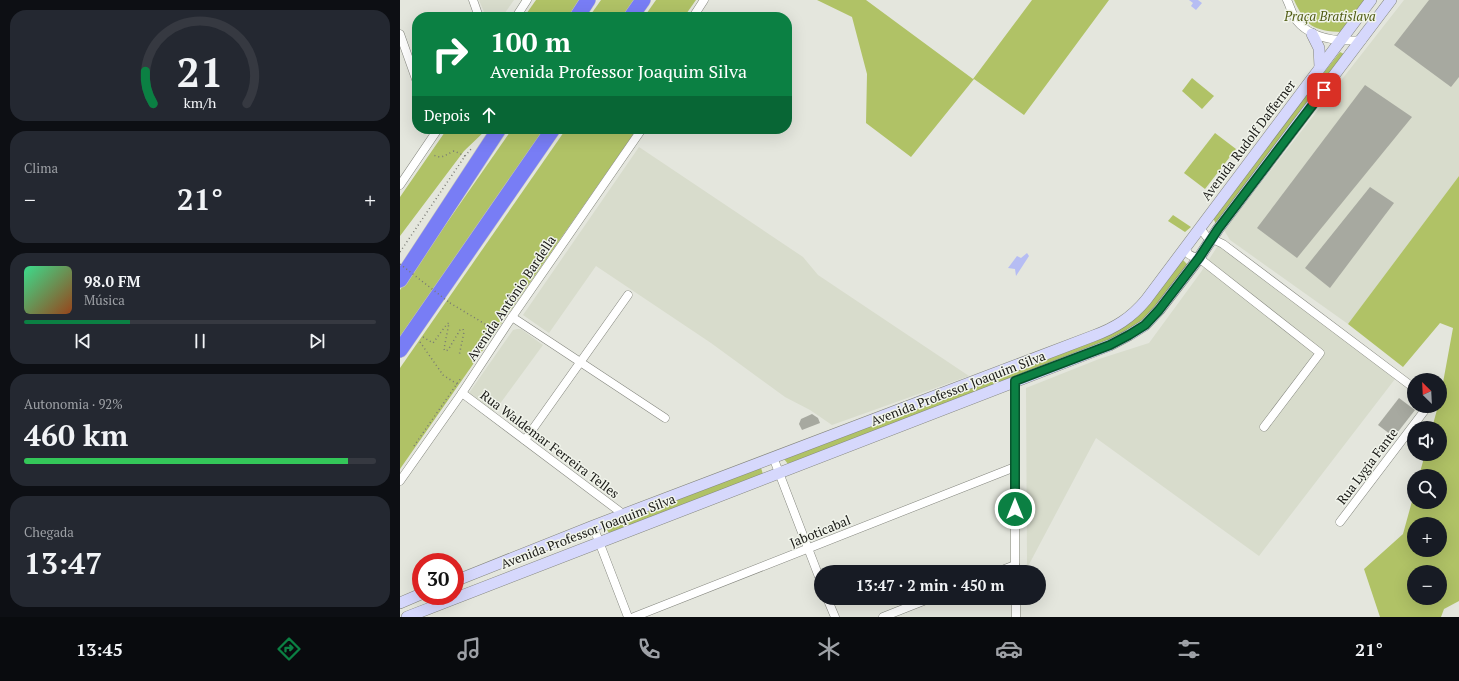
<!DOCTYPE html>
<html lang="pt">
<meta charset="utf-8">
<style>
body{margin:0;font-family:"PT Serif",serif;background:#242831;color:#f1f3f6;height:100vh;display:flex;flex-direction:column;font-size:15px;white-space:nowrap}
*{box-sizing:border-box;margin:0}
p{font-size:13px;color:#9ea1a6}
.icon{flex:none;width:22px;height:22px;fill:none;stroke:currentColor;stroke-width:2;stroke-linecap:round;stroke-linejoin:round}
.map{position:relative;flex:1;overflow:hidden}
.drawer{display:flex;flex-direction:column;gap:10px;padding:10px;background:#0d0f14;width:400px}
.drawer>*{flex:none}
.hud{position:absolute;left:12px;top:12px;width:380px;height:122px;border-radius:16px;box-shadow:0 4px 16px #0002;background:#0b8043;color:#fff;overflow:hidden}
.needle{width:26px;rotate:336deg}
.fabs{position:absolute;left:1007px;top:373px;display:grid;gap:8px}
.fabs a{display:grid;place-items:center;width:40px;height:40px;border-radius:50%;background:#171b24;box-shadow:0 4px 16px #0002;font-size:20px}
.speed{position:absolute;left:12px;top:553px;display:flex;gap:8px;font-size:20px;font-weight:700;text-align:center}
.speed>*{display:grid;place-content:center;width:52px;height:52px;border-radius:50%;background:#171b24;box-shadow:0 4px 16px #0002;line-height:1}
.speed .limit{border:6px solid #d22;background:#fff;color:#111}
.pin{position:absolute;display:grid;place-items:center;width:34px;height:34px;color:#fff;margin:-17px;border-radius:8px;box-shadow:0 2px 6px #0006}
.me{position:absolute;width:44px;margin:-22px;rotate:0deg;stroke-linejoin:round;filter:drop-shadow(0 0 3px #0008)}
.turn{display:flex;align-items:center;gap:14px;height:84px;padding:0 12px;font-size:18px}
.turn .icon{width:52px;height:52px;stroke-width:2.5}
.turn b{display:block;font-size:28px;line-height:34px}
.then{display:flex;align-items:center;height:38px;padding:0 12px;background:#0003;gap:8px;font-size:15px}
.big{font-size:30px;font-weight:700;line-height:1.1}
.drawer .tile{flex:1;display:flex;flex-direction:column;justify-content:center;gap:6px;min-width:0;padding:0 14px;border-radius:16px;background:#242831}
.drawer .dial{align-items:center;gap:0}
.dial svg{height:104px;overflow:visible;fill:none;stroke:#363941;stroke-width:7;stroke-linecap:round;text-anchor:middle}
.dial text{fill:#f1f3f6;stroke:none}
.song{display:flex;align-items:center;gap:12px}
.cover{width:48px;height:48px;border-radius:6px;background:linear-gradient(135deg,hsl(150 70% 55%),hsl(20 70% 35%))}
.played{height:4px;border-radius:2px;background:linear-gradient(90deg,#0b8043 30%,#363941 30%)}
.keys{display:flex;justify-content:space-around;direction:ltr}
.heat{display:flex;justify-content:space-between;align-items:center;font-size:22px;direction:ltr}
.charge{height:6px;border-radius:3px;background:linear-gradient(90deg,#34c759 92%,#363941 0)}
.trip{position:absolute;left:414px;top:565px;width:232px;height:40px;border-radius:20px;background:#171b24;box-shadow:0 4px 16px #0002;font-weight:700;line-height:40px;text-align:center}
.tab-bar{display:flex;height:64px;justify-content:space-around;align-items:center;background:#090b0e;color:#9ea1a6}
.tab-bar .icon{width:28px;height:28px}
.tab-bar .on{color:#0b8043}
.tab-bar b{font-size:18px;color:#f1f3f6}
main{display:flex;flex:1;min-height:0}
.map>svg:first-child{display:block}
.built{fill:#d8dccc}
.green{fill:#b0c266;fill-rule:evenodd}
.water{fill:#b6bdf3}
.building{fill:#a7a9a0}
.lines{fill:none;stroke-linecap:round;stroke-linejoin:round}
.minor-casing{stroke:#83857d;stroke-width:9}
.secondary-casing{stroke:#83857d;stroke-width:12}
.motorway-casing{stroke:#c3c3c2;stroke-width:16}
.path{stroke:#797a74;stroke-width:1.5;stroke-dasharray:1 3;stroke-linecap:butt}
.minor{stroke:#fff;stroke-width:8}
.secondary{stroke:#d6d8fc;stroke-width:11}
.motorway{stroke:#787df5;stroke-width:15}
.path-bridge{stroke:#797a74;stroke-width:1.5;stroke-dasharray:1 3;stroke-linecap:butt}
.route-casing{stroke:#07532c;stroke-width:10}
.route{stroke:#0b8043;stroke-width:7}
.labels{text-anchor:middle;stroke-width:3;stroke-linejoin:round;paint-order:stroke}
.park-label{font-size:13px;font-style:italic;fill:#515d16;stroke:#f1f4eb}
.street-label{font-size:13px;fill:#191916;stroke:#f1f4eb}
</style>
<main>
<section class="drawer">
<div class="tile dial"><svg viewBox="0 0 100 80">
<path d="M14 69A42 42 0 1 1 86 69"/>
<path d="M14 69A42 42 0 0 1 8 44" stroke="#0b8043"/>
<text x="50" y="56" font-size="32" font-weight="700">21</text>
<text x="50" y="72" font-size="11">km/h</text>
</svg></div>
<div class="tile"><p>Clima</p>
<div class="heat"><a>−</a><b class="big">21°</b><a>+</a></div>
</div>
<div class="tile">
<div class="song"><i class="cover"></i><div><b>98.0 FM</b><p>Música</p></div></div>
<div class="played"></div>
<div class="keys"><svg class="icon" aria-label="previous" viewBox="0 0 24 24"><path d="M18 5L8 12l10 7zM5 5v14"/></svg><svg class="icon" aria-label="pause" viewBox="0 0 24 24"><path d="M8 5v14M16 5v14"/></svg><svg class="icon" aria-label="next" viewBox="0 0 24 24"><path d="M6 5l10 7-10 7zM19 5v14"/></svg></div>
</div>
<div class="tile"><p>Autonomia · 92%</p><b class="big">460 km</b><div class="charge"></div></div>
<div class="tile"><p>Chegada</p><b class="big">13:47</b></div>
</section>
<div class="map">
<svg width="1059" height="617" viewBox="0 0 1059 617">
<rect width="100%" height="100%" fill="#e4e6dd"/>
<g class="built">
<path d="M79,0H114L102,17H86Z"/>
<path d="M1004,0H1059V176L948,324L830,240L824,230Z"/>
<path d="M239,147L403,257L418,275L569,376L432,425L410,410L385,397L311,343L196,266L149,333L123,315Z"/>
<path d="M821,246L995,379L859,556L696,438L625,572L627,563L626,388L699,359L749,343L801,272L817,247Z"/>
<path d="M117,329H121L143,345L94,412L69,393L113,330Z"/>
</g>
<g class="green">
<path d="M136,0H179L168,17H124Z"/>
<path d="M201,0H235L223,17H189Z"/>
<path d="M256,0H296L284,17H244Z"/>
<path d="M417,0H466L573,79L632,0H709L624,115L574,79L511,157L466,123L467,74L452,17Z"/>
<path d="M894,0H966L942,32C913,31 906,26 894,0Z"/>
<path d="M940,52L944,54L817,226L813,218L893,112Z"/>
<path d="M792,78L814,96L802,109L782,91Z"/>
<path d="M47,129H87L64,151L0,236V197Z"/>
<path d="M112,129H145L0,339V290Z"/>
<path d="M166,129H237L0,469V368Z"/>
<path d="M815,133L836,149L805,189L784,173Z"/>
<path d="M1059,176V601L1044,609L1041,617H980L964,569L1003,534L1014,494V502H1040V476H1019L1025,454H1040V428H1032L1038,406H1040V399L1053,328L1040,323L1003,367L948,324ZM1014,524H1040V550H1014ZM1014,572H1040V598H1014Z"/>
<path d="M773,215L791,227L785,232L768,221Z"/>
<path d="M783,260L788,265L761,298L750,315L733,328L715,338L388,464L384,459L744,310Z"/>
<path d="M358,468H361L363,474L209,533L206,528Z"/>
</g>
<g class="water">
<path d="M789,0H798L802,3L796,10L791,6L793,3Z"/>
<path d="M627,253L629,256L616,276L615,269L608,268L617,256L621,258Z"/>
</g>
<g class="building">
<path d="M1029,0H1059V77L1051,87L994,45Z"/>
<path d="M965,85L1012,117L897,258L857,228Z"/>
<path d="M970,187L994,203L930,288L905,268Z"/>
<path d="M999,398L1015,410L994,437L978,425Z"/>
<path d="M412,414L418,418L420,423L402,430L399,424L401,419Z"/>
</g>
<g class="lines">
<g class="minor-casing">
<g id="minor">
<path d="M73,0L79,17"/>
<path d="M887,0C890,6 892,14 896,20C912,40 938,42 962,40"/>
<path d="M116,17L127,0"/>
<path d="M293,17L304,0"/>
<path d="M0,34L17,82"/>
<path d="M0,185L38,129"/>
<path d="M801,229L806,236L823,244L1014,388"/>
<path d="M786,248C787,256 792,256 799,258L920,353L864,427"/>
<path d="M112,317L265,418"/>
<path d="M615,381V572"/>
<path d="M62,393L223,514"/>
<path d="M125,440L228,295"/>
<path d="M373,457L421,582"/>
<path d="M0,481L62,393L112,317L242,129"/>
<path d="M940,522L1028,406"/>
<path d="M193,526L228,617"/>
<path d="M597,572L615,565"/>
<path d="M427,598L435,617"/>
<path d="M616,598V617"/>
<path d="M234,617L615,467"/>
<path d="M483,617L531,598"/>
</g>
</g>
<g class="secondary-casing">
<g id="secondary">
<path d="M912,34L919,48L920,67"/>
<path d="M55,581L193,526L693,336C715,328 731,318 746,300L971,0"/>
<path d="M0,603L21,594"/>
<path d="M7,617L710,345L729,335L745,325L759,310L799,258L818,229L991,0"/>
</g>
</g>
<g class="motorway-casing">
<g id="motorway">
<path d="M177,17L188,0"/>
<path d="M231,17L243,0"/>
<path d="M0,280L99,129"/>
<path d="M0,350L153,129"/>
</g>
</g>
<g class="path">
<path d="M65,156L71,149"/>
<path d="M0,252L65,156L54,151C45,155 41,160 32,154"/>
<path d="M50,303L95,330"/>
<path d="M23,337L33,343L47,324L49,323L44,349L45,351L48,350L60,330L63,329L64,332L59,356"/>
<path d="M20,342L43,375L57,384"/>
<path d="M14,446L61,378"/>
</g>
<use href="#minor" class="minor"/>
<use href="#secondary" class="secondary"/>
<use href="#motorway" class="motorway"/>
<path class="path-bridge" d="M0,264L50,303"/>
</g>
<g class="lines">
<g class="route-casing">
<path id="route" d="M615,509V381L710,345L729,335L745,325L759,310L799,258L818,229L924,90"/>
</g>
<use href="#route" class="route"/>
</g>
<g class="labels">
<g class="park-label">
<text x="930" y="21">Praça Bratislava</text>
</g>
<g class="street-label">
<text transform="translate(848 140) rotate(-53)" y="5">Avenida Rudolf Dafferner</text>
<text transform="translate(111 298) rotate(-56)" y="5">Avenida Antônio Bardella</text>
<text transform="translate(558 388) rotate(-21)" y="5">Avenida Professor Joaquim Silva</text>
<text transform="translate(150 444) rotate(37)" y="5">Rua Waldemar Ferreira Telles</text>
<text transform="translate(967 466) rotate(-53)" y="5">Rua Lygia Fante</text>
<text transform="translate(188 531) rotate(-21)" y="5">Avenida Professor Joaquim Silva</text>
<text transform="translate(420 531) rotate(-22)" y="5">Jaboticabal</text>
</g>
</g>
</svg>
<div class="fabs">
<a><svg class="needle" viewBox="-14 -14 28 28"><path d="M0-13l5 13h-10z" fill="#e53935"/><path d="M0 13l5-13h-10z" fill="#9ea1a6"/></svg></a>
<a><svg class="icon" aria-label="sound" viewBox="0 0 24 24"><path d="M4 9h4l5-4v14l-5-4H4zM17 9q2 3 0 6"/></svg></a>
<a><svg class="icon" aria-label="search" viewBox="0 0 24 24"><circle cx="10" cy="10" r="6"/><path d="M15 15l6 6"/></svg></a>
<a>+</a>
<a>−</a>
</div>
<div class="speed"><div class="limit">30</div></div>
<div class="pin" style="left:924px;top:90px;background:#d93025"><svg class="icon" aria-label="arrive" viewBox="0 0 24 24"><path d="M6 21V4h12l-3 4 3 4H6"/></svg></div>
<svg class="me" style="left:615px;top:509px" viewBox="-20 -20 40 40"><circle r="17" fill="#0b8043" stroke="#fff" stroke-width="3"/><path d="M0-11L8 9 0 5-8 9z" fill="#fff"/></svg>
<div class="trip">13:47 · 2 min · 450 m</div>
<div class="hud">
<div class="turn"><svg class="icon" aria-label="right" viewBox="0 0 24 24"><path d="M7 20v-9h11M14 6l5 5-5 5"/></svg><div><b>100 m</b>Avenida Professor Joaquim Silva</div></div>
<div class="then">Depois<svg class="icon" aria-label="ahead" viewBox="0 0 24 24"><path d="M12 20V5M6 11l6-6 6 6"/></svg></div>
</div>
</div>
</main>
<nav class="tab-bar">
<b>13:45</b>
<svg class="icon on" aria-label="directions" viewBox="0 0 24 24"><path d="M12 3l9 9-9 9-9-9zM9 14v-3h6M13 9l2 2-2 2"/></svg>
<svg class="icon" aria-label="music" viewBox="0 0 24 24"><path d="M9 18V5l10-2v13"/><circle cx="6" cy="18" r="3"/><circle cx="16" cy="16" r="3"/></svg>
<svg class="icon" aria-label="phone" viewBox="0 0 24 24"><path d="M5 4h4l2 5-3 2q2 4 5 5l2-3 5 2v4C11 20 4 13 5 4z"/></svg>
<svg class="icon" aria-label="climate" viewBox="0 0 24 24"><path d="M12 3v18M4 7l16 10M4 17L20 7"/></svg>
<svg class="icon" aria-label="car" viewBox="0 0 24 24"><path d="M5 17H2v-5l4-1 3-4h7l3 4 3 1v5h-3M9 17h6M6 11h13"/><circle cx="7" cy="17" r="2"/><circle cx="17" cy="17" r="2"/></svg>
<svg class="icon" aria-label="filters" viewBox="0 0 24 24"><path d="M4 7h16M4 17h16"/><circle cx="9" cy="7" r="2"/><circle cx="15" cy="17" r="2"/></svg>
<b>21°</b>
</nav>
